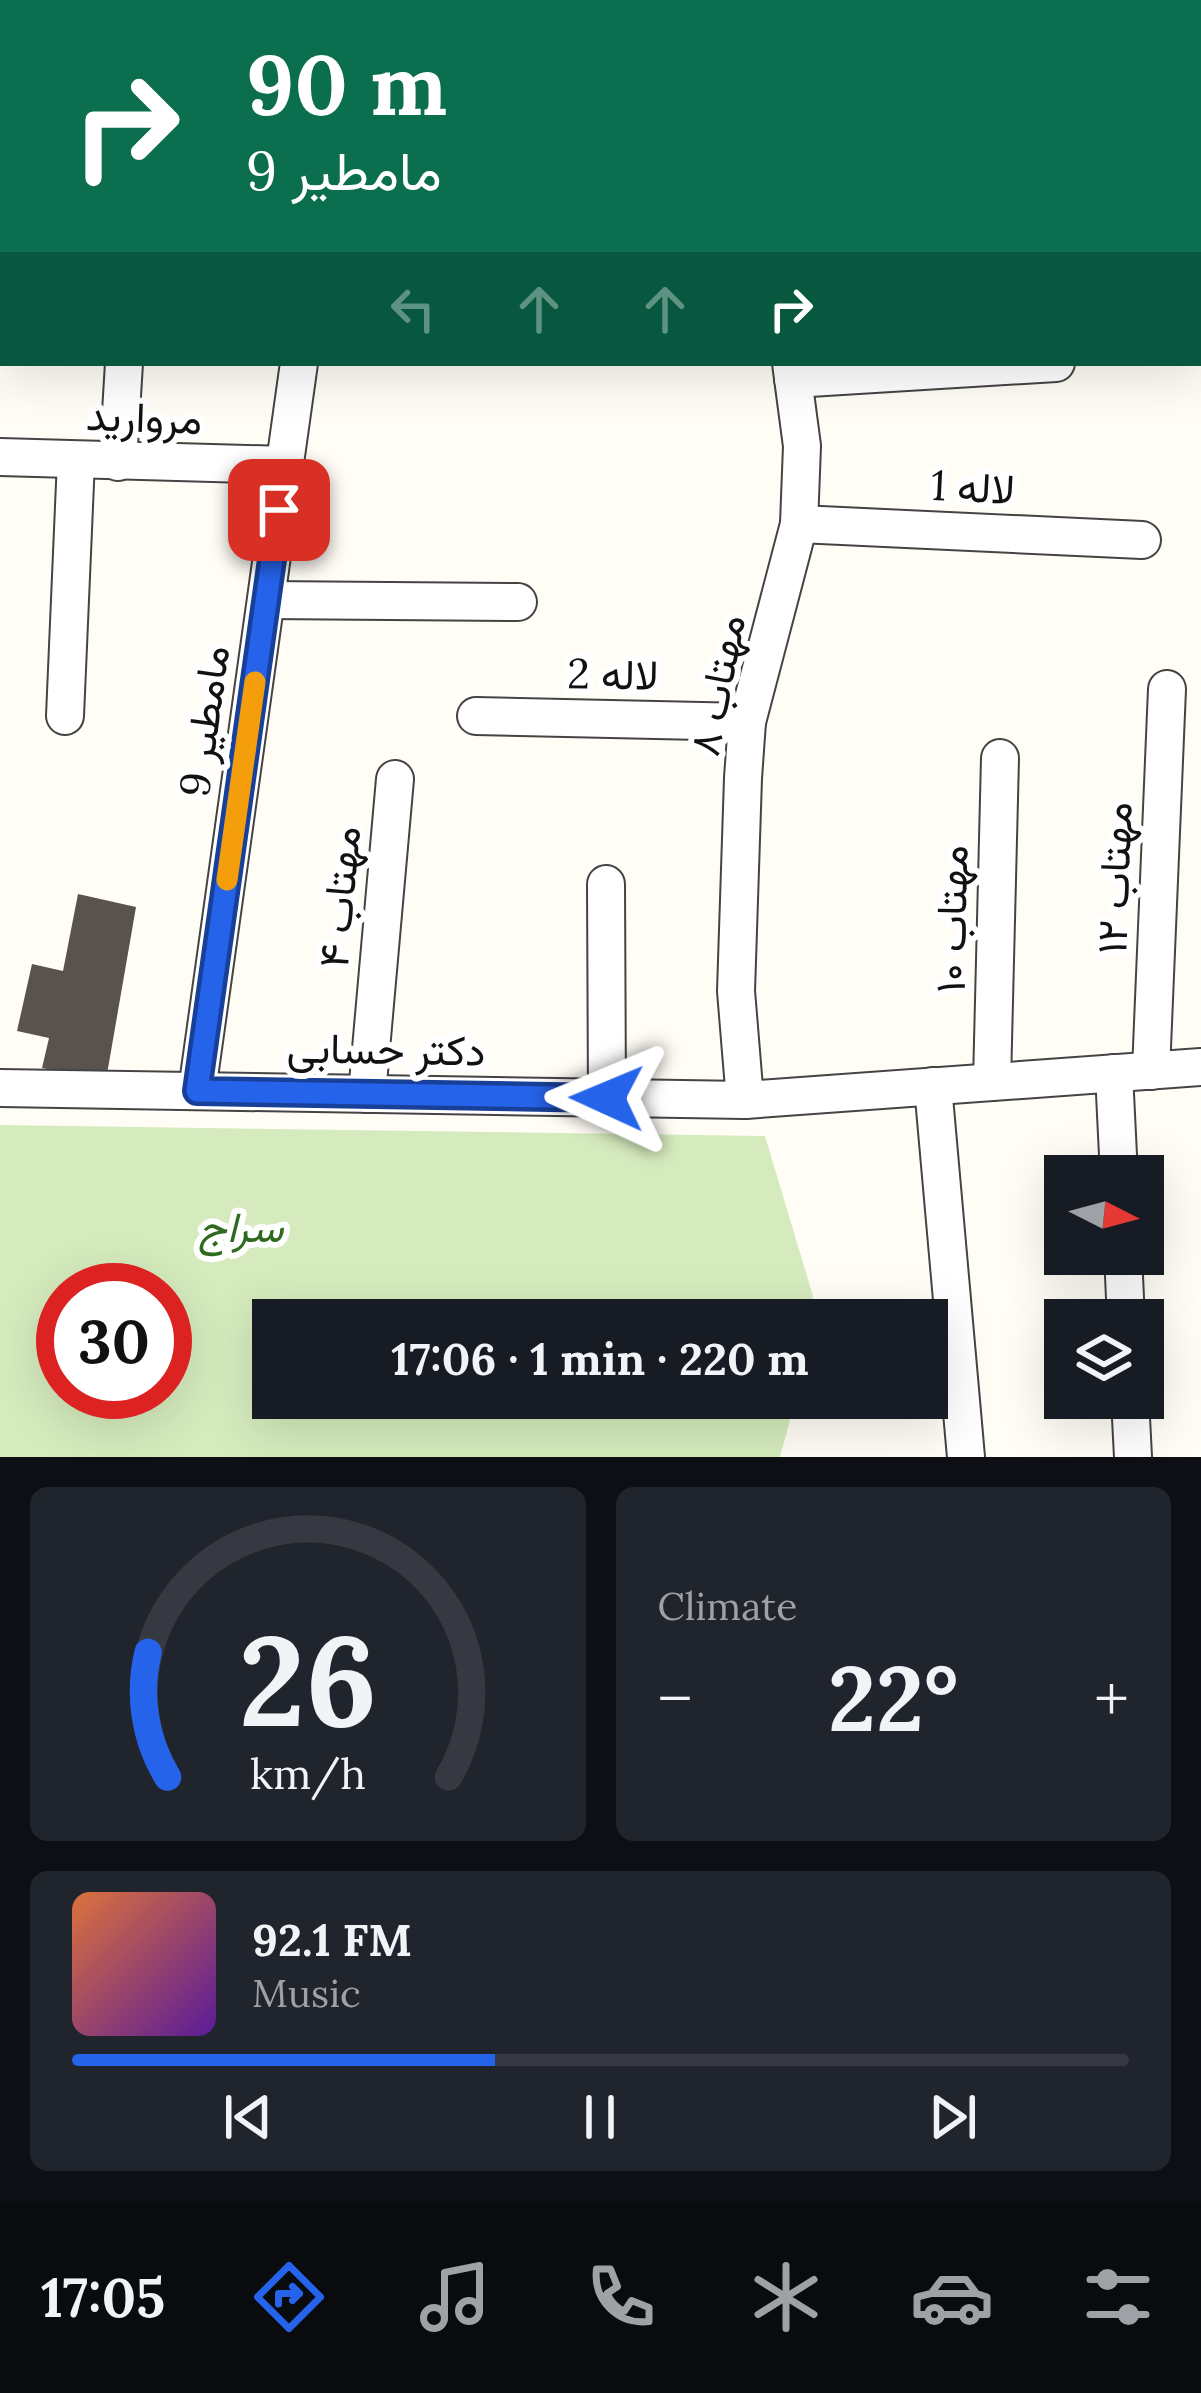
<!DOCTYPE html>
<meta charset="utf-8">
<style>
body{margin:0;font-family:Lora,Vazirmatn,serif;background:#20242c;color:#f1f3f6;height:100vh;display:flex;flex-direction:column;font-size:45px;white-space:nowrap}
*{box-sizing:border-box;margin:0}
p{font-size:39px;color:#9ea1a6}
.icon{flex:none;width:66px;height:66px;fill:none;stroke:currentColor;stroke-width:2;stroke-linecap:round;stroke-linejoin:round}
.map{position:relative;height:1457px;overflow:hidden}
.sheet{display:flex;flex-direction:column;gap:30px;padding:30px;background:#0d0f14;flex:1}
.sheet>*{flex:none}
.guide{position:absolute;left:0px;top:0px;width:1203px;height:366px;box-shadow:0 12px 48px #0002;background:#0b6e4f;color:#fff;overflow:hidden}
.needle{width:78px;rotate:96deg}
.fabs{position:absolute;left:1044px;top:1155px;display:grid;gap:24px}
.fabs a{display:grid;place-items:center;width:120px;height:120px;border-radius:0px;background:#171b24;box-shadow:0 12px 48px #0002;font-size:60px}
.speed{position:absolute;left:36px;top:1263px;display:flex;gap:24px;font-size:60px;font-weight:700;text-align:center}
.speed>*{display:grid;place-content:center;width:156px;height:156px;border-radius:50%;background:#171b24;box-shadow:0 12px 48px #0002;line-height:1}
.speed .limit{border:18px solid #d22;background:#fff;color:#111}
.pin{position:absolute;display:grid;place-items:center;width:102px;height:102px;color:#fff;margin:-51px;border-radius:24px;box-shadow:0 6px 18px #0006}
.me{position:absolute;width:132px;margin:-66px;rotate:271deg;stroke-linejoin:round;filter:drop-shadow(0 0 9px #0008)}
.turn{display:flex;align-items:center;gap:42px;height:252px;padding:0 48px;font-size:54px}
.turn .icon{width:156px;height:156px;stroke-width:2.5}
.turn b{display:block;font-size:84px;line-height:102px}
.lanes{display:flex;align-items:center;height:114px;padding:0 48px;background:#0003;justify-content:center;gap:60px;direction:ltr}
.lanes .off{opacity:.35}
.big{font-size:90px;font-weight:700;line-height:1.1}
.sheet .widget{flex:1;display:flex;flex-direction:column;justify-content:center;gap:18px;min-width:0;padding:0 42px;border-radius:18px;background:#20242c}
.sheet .dial{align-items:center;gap:0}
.dial svg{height:312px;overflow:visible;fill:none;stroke:#363941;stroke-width:7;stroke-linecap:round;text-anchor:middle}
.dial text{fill:#f1f3f6;stroke:none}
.song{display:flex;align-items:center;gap:36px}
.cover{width:144px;height:144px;border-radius:18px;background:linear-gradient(135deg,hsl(20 70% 55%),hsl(270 70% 35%))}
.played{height:12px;border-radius:6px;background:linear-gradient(90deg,#2563eb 40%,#363941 40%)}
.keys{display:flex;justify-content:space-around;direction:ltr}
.heat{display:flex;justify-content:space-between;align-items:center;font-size:66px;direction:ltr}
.sheet .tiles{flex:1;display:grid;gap:30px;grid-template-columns:1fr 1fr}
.widget:last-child{grid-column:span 2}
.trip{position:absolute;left:252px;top:1299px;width:696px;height:120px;border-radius:0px;background:#171b24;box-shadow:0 12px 48px #0002;font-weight:700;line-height:120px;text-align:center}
.tabs{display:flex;height:192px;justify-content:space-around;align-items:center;background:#090b0e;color:#9ea1a6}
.tabs .icon{width:84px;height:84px}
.tabs .current{color:#2563eb}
.tabs b{font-size:54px;color:#f1f3f6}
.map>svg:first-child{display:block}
.green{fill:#d5ebbd;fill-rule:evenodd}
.building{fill:#5a524d}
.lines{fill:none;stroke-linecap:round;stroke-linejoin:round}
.street-casing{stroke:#444;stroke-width:40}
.primary-casing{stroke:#222;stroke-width:62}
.street{stroke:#fff;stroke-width:36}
.primary{stroke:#f9d66b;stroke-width:57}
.route-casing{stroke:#184099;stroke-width:30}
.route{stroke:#2563eb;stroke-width:21}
.slow{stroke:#f59e0b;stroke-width:21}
.labels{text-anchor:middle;stroke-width:12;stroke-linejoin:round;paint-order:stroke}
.street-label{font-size:42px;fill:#111;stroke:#fff}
.park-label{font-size:42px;font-style:italic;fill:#2f6b1f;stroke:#fff}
</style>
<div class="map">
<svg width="1201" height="1457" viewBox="0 0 1201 1457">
<rect width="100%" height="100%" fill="#fffdf5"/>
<path class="green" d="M0,1125L765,1136L813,1296L809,1320H273V1398H796L780,1457H0ZM63,1290H165V1392H63Z"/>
<path class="building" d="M78,894L136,907L106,1080L42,1068L49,1038L17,1031L32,964L63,971Z"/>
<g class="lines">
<g class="street-casing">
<g id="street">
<path d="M734,0V3"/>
<path d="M144,3L145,0"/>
<path d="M349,3V0"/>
<path d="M793,379L1056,363"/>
<path d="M0,457L285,465"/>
<path d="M118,462L124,363"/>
<path d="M799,524L1142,540"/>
<path d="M267,600L518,602"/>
<path d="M65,716L76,460"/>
<path d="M476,716L747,722"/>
<path d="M606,884L607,1098"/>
<path d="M1151,1071L1167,689"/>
<path d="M1114,1073L1119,1176"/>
<path d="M992,1082L1000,758"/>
<path d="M933,1086L966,1457"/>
<path d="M0,1088L745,1100L1201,1067"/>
<path d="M197,1091L299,363"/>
<path d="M367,1094L395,779"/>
<path d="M745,1100L736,991L743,778L747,722L799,524L802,446L791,363"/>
<path d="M1123,1254L1126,1320"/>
<path d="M1130,1398L1133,1457"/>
</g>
</g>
<g class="primary-casing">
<g id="primary">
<path d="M963,0L966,3"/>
<path d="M1061,0L1064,3"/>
<path d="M1200,140L1201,141"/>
<path d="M1200,224L1201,225"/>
</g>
</g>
<use href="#street" class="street"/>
<use href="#primary" class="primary"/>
</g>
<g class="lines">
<g class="route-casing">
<path id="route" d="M279,510L197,1091L607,1098"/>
</g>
<use href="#route" class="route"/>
<path class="slow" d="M227,880L255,682"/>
</g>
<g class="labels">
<g class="street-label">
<text transform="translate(144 417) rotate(2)" y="15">مروارید</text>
<text transform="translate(973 487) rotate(3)" y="15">لاله 1</text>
<text transform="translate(613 674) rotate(1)" y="15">لاله 2</text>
<text transform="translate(717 685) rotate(-79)" y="15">مهتاب ۸</text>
<text transform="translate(204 721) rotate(-82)" y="15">مامطیر 9</text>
<text transform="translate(1114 878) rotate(-88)" y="15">مهتاب ۱۲</text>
<text transform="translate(339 897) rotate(-85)" y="15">مهتاب ۴</text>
<text transform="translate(951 919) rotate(-89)" y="15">مهتاب ۱۰</text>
<text transform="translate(386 1049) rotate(1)" y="15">دکتر حسابی</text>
</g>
<g class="park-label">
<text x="241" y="1242">سراج</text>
</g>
</g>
</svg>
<div class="fabs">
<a><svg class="needle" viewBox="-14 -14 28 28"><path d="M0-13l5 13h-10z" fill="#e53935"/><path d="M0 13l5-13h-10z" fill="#9ea1a6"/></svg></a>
<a><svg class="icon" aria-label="layers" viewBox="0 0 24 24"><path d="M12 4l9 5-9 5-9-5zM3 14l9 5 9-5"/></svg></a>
</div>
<div class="speed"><div class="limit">30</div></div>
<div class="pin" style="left:279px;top:510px;background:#d93025"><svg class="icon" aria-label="arrive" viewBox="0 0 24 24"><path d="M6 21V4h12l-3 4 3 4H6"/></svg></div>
<svg class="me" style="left:607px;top:1098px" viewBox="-20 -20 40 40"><path d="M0-17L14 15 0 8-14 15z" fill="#2563eb" stroke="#fff" stroke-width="4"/></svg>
<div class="trip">17:06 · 1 min · 220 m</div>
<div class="guide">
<div class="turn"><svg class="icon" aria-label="right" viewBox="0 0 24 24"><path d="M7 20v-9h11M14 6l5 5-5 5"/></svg><div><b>90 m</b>مامطیر 9</div></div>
<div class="lanes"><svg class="icon off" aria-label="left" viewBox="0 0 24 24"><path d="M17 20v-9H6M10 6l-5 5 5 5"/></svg><svg class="icon off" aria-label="ahead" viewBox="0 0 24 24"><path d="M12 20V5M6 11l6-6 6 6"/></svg><svg class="icon off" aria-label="ahead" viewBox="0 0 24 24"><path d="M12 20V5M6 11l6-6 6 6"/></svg><svg class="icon" aria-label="right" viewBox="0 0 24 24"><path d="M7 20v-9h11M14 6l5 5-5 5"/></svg></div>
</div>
</div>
<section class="sheet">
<div class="tiles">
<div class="widget dial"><svg viewBox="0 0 100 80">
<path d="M14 69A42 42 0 1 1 86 69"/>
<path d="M14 69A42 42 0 0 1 9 37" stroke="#2563eb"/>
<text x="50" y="56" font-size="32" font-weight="700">26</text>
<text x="50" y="72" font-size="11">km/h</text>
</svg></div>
<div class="widget"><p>Climate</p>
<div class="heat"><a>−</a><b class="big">22°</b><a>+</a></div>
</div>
<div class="widget">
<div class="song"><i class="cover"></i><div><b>92.1 FM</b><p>Music</p></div></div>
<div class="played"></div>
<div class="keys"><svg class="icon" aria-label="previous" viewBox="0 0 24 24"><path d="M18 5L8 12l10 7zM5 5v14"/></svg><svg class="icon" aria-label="pause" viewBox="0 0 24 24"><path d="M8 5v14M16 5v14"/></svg><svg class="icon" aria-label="next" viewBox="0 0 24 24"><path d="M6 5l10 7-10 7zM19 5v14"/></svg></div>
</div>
</div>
</section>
<nav class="tabs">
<b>17:05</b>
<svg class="icon current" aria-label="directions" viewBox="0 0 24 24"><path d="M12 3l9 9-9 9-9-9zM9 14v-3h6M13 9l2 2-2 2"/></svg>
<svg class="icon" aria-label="music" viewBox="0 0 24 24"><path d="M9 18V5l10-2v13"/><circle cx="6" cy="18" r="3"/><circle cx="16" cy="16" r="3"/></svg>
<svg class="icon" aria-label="phone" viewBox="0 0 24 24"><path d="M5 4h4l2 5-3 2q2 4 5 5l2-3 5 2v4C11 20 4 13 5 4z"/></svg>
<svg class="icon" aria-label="climate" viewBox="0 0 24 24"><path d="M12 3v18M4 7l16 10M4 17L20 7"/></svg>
<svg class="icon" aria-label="car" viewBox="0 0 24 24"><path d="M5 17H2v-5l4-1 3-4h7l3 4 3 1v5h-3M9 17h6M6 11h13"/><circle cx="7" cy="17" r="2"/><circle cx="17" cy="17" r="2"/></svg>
<svg class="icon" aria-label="filters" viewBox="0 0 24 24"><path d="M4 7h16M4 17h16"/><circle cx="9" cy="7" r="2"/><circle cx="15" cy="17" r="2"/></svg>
</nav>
